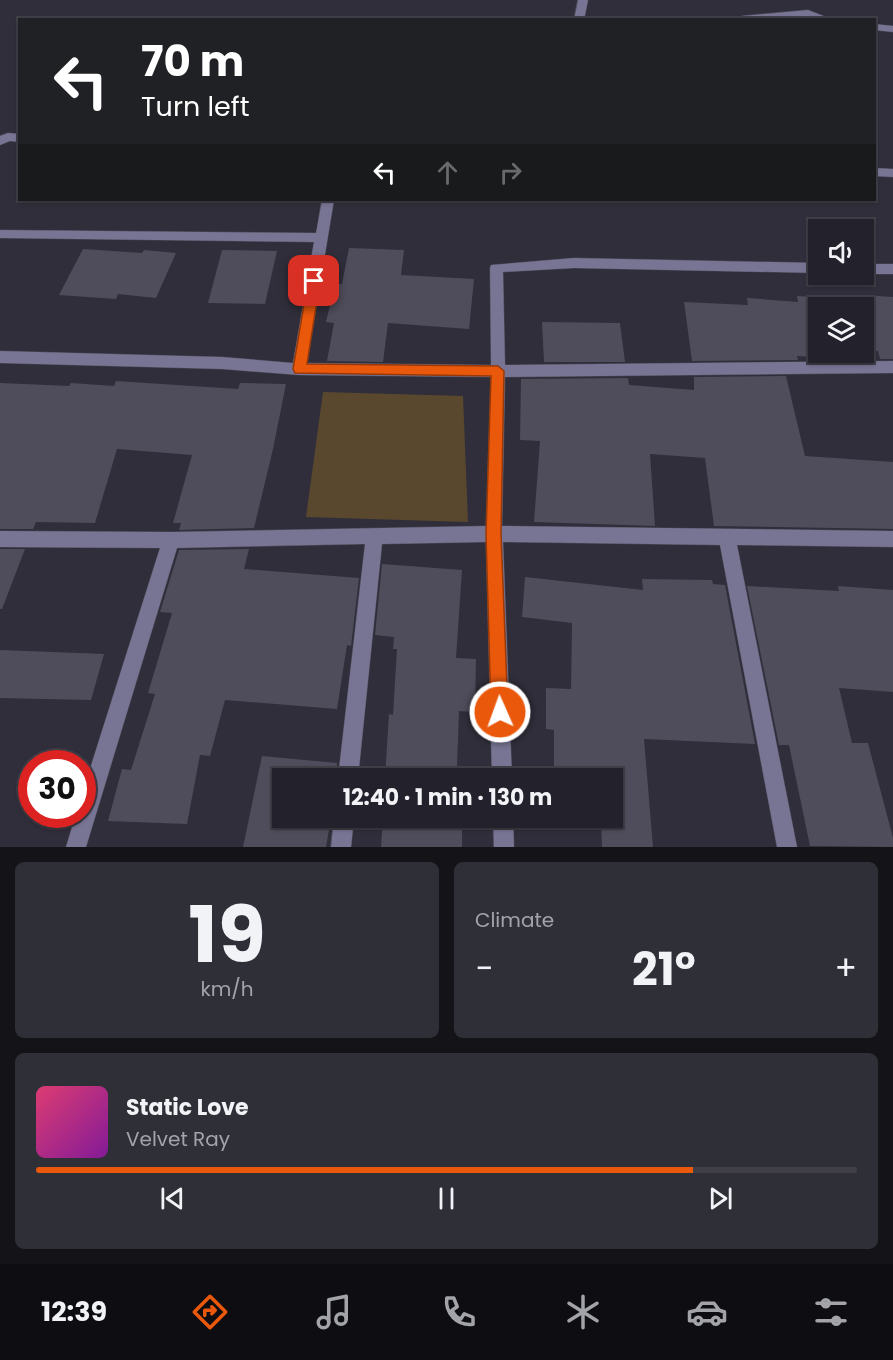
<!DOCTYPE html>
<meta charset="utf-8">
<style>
body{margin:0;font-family:Poppins,sans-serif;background:#2f2f38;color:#f1f3f6;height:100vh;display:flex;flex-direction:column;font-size:22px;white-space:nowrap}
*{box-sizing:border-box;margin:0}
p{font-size:20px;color:#a3a4a9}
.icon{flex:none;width:33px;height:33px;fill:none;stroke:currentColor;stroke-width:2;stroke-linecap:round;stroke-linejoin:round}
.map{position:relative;height:847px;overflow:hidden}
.sheet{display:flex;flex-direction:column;gap:15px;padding:15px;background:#131318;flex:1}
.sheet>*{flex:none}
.hud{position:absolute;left:18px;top:18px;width:858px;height:183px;border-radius:0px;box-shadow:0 2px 4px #0004,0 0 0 2px #403f48;background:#202124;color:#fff;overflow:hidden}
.tools{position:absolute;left:808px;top:219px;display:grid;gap:12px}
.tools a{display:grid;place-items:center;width:66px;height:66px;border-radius:0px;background:#23222c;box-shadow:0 2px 4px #0004,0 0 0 2px #403f48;font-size:30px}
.speed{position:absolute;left:18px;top:750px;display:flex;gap:12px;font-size:30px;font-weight:700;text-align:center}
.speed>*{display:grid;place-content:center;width:78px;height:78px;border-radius:50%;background:#23222c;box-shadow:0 2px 4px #0004,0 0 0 2px #403f48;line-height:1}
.speed .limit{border:9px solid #d22;background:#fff;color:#111}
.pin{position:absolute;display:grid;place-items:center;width:51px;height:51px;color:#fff;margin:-26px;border-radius:12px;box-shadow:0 3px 9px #0006}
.me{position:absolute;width:66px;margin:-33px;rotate:358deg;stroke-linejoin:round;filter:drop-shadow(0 0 4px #0008)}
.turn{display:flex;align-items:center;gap:21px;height:126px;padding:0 24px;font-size:27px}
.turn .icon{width:78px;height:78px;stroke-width:2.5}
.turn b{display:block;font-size:42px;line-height:51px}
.lanes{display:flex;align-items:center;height:57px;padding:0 24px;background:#0003;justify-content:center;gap:30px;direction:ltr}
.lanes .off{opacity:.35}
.big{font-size:45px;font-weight:700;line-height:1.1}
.sheet .card{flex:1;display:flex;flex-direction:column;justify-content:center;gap:9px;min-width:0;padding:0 21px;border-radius:9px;background:#2f2f38}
.sheet .dial{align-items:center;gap:0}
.dial b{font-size:78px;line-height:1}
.song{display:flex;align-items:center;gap:18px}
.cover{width:72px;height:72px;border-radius:9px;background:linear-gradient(135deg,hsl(340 70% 55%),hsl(290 70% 35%))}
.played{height:6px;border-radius:3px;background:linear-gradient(90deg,#ea580c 80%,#403f48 80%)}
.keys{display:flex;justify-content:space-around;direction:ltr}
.heat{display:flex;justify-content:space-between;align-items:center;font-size:33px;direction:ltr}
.sheet .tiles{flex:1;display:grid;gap:15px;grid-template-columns:1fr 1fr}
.card:last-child{grid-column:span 2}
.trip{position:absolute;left:272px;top:768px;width:351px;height:60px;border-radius:0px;background:#23222c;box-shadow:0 2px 4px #0004,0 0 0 2px #403f48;font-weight:700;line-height:60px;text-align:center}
.menu{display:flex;height:96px;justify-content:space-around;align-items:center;background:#0e0e12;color:#a3a4a9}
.menu .icon{width:42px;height:42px}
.menu .on{color:#ea580c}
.menu b{font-size:27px;color:#f1f3f6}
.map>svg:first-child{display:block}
.green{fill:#59482e}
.building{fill:#4f4d5b}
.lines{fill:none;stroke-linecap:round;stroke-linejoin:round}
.minor-casing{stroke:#4c4b57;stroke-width:1}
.minor{fill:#787494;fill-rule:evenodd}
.route{fill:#ea580c;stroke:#983908;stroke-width:1.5}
</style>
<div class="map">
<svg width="893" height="847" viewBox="0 0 893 847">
<rect width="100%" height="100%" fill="#2f2e3a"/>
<path class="green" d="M323,392L463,396L468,522L306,517Z"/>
<g class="building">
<path d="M349,248L404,250L401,275L474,279L469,329L388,323L383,362L327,361L334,323L326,322L335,284H342Z"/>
<path d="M83,249L142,253L144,250L176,253L156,298L118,294L116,299L59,295Z"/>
<path d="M222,250L277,251L265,304L208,303Z"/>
<path d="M862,295L893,297V359H880L878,351L864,350V308H819V352H849L851,359L797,356L798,360L692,361L684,302L748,305L747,298L798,302L797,296L863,300Z"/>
<path d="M542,322L620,323L625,362H544Z"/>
<path d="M786,376L805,456L893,462V529L714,526L705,458L650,454L655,526L534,522L540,441L520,440L521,379L628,378L629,385L694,390V377Z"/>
<path d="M116,381L238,389L240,383L286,384L273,449L254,528L179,530L181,523H173L192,455L117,449L95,523L36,522L33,529H0V383L69,386L71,383L114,386Z"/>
<path d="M0,549H25L2,609H0Z"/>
<path d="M249,549L244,569L359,578L351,646L347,645L337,709L225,700L210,756L200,755L187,824L108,821L122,769L131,770L155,694L148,693L172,613L160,612L179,550Z"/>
<path d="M382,564L462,570L456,658L476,659L475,712L459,711L457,768H463V778H385L389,714L393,715L397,649H393L394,637L375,635Z"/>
<path d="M525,577L643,590L642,579L712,580L713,584L725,585L755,744L644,739L653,847H602L601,818H612V778H554V730L546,729V688L571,689L572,623L522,617Z"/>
<path d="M747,586L839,591L838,586L893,590V692L839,688L852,743H868L893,838V847L810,846L789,745H779Z"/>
<path d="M0,650L104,654L91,700L0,698Z"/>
<path d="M262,756L337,763L336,778H282V818H331L326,847H243Z"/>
<path d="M383,818H462V847H381Z"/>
</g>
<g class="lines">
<g class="minor-casing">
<g id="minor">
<path d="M578,0H588L584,20H574Z"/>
<path d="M808,10L834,20C824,20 815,16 806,16C783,15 760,21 737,19L742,16Z"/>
<path d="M874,24L893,26V32L874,30Z"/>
<path d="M8,133L20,134V142L10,141L0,145V136Z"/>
<path d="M874,168L893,169V177L874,176Z"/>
<path d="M322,200H334L307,363L491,365L490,268L491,265L574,258L819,263V273L574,268L503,272L505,365L893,361V373L505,377L502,526L893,531V547L737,545L797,847H777L720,545L503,542L512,778H492L486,542L382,544L358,778H338L365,544L177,548L86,847H66L76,814H82V794L160,548L0,547V531L171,532L486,526L491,377L299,375L222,369L0,363V351L222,357L293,363L314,242L0,238V230L316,233Z"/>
<rect x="864" y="264" width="29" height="10"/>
<path d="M334,818H354L351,847H331Z"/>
<path d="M493,818H513L514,847H494Z"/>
</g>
</g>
<use href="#minor" class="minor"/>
</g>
<path class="route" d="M314,277L320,281L307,364L498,366L504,371L501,534L508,712L506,718L500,720L493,718L491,712L486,534L491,376L295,373L293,369L308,281Z"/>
</svg>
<div class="tools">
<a><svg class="icon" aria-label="sound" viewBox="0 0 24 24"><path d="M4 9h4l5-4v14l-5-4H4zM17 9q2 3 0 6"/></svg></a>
<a><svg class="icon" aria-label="layers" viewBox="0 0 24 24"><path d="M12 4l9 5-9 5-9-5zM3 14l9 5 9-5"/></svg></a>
</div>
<div class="speed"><div class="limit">30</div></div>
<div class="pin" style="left:314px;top:281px;background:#d93025"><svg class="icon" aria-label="arrive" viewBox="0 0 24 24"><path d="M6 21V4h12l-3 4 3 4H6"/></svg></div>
<svg class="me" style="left:500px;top:712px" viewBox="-20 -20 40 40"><circle r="17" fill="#ea580c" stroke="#fff" stroke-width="3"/><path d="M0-11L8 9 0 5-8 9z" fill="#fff"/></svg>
<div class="trip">12:40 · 1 min · 130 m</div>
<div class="hud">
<div class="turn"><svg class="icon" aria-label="left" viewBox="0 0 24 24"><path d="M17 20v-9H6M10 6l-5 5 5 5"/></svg><div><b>70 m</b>Turn left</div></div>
<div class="lanes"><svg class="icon" aria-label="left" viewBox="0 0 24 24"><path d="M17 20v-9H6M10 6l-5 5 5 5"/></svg><svg class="icon off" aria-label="ahead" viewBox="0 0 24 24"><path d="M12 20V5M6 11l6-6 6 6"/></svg><svg class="icon off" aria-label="right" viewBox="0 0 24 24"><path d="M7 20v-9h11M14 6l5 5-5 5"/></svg></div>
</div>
</div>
<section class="sheet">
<div class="tiles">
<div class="card dial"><b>19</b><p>km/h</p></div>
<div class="card"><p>Climate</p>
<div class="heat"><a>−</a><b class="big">21°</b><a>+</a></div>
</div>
<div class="card">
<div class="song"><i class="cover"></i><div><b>Static Love</b><p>Velvet Ray</p></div></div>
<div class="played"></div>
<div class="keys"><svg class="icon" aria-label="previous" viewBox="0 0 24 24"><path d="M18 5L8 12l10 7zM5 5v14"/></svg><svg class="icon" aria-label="pause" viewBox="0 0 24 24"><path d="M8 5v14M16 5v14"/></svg><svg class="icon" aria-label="next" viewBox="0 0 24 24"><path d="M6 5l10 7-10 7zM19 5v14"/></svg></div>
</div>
</div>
</section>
<nav class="menu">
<b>12:39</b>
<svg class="icon on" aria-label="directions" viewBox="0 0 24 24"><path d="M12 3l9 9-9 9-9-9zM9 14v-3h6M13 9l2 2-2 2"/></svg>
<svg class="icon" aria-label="music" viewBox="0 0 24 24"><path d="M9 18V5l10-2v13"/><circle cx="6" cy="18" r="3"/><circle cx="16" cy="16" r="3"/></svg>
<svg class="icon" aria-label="phone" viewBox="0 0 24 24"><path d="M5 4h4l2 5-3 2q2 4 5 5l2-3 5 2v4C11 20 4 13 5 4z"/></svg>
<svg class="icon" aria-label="climate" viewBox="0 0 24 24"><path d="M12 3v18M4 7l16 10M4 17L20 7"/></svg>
<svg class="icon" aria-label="car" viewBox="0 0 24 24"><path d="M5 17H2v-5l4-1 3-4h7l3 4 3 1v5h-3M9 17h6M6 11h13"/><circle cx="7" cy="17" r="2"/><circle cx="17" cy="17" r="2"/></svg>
<svg class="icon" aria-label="filters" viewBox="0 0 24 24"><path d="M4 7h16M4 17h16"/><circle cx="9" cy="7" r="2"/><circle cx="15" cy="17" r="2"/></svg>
</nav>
